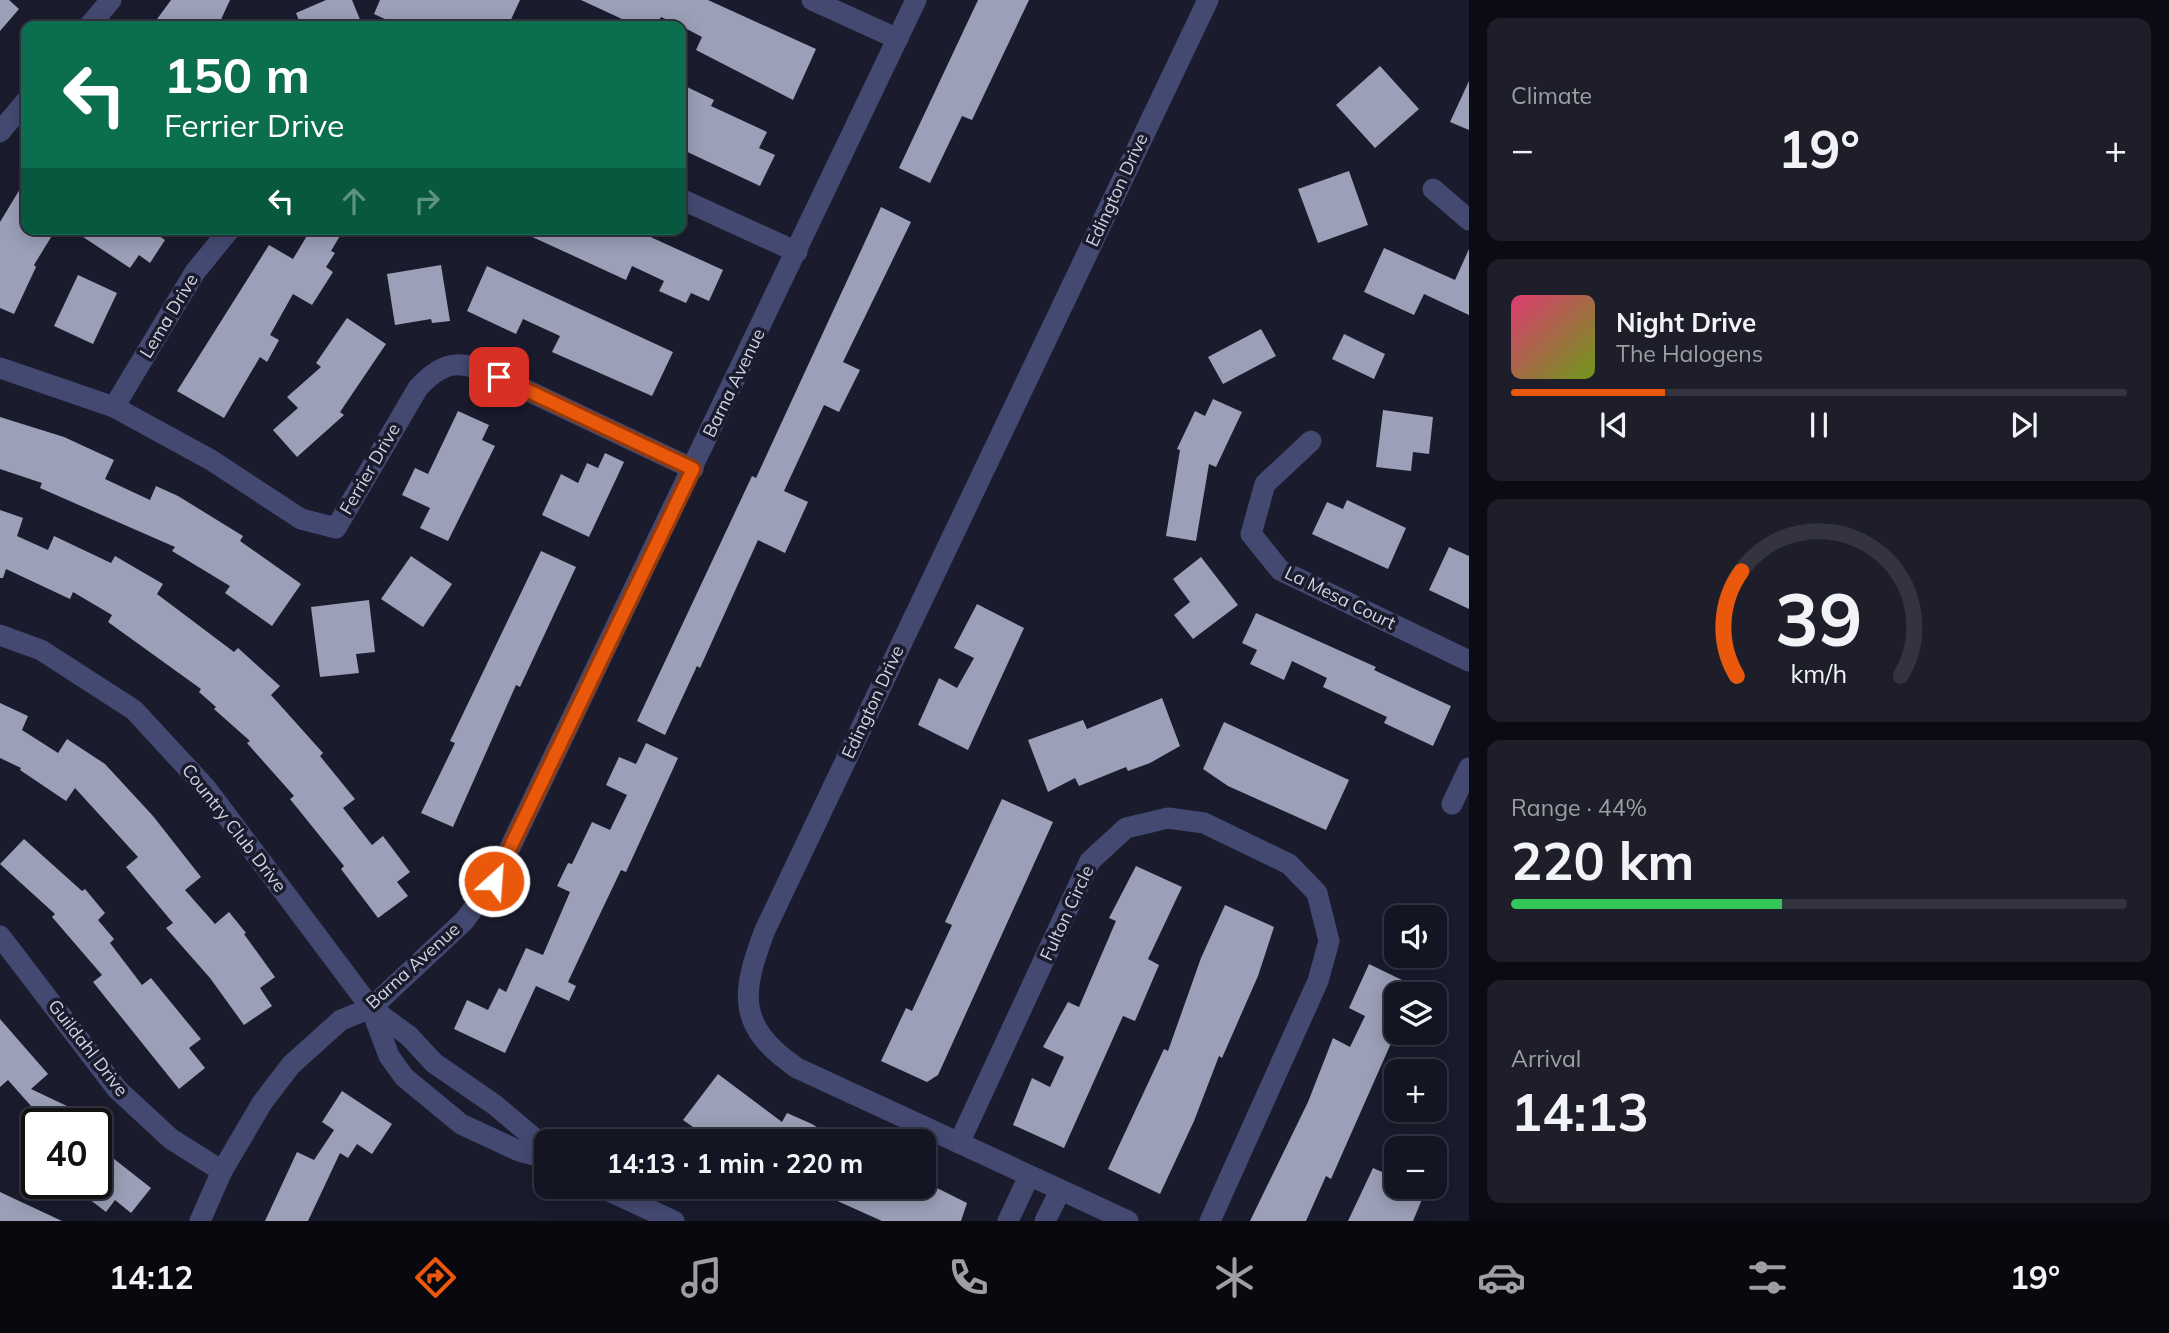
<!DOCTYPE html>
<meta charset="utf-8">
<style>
body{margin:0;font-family:Mulish,sans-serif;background:#1d1e2a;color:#f1f3f6;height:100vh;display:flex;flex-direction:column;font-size:26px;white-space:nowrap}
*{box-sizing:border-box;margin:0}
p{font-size:23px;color:#9d9fa5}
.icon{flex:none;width:38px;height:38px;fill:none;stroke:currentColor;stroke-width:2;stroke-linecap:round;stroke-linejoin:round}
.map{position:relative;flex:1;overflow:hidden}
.drawer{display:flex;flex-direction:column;gap:18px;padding:18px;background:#0b0c13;width:700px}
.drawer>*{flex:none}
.guide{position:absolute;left:21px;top:21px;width:665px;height:214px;border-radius:14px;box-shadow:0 4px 18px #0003,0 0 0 2px #333440;background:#0b6e4f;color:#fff;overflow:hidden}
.controls{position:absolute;left:1384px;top:905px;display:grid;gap:14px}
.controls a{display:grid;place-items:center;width:63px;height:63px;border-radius:14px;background:#141522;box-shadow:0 4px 18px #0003,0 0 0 2px #333440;font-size:35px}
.speed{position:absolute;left:21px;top:1108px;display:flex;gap:14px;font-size:35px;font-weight:700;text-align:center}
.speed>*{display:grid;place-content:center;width:91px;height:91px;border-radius:50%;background:#141522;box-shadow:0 4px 18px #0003,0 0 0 2px #333440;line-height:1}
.speed .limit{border:4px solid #111;border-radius:10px;background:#fff;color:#111}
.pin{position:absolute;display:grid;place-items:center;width:60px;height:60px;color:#fff;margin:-30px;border-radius:14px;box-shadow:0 4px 10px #0006}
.me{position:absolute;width:77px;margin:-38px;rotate:26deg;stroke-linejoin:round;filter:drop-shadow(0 0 5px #0008)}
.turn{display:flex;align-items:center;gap:24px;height:147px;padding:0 28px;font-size:32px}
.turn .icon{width:91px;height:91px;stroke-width:2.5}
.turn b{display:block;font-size:49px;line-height:60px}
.lanes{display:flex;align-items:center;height:66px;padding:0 28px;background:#0003;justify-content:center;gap:35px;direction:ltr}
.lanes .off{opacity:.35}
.big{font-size:52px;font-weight:700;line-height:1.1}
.drawer .widget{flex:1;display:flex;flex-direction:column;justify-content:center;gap:10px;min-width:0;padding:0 24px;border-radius:14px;background:#1d1e2a}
.drawer .dial{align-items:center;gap:0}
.dial svg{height:182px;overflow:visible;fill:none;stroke:#333440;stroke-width:7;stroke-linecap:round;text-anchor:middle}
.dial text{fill:#f1f3f6;stroke:none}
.song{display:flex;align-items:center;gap:21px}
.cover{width:84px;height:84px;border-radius:10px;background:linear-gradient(135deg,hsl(340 70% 55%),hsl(80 70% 35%))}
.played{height:7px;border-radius:4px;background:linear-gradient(90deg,#ea580c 25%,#333440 25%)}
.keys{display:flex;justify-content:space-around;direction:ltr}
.heat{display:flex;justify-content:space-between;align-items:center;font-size:38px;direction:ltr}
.charge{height:10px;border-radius:5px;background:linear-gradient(90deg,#34c759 44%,#333440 0)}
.trip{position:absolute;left:534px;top:1129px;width:402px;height:70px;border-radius:14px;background:#141522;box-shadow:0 4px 18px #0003,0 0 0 2px #333440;font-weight:700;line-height:70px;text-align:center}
.dock{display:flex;height:112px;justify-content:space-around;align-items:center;background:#08080e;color:#9d9fa5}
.dock .icon{width:49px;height:49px}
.dock .on{color:#ea580c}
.dock b{font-size:32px;color:#f1f3f6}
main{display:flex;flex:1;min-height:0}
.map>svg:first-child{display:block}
.building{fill:#9b9fb7}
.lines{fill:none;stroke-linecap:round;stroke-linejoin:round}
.minor{stroke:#434971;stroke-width:21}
.route-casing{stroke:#983908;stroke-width:18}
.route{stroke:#ea580c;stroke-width:12}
.labels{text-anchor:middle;stroke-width:7;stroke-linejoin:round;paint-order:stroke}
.street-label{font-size:18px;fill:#d1d3e0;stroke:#1a1c2e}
</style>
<main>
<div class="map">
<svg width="1469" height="1221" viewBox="0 0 1469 1221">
<rect width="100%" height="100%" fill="#1a1c2e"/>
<g class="building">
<path d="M0,0H9L19,9L0,31Z"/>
<path d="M171,0H230L218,26H152Z"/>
<path d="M326,0H352L361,22L351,26H301L296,13Z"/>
<path d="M380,0H520L508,26H400L374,14Z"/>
<path d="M581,0H708L816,49L793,100L696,50L702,37L681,26L661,17L656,26H637Z"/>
<path d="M978,0H1029L972,120L962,116L930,183L899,168Z"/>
<path d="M1380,66L1419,109L1375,148L1336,105Z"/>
<path d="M1469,81V130L1450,122Z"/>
<path d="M681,84L714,100L711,106L767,132L759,148L775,155L760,186L681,149Z"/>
<path d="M1349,171L1368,225L1318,243L1298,189Z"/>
<path d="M26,179V229H56L34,265L36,267L14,314L0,308V222Z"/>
<path d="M881,207L911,222L843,362L860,370L839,412L824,405L784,491L808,502L785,553L758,540L700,668L697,666L665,735L637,721L752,476L756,478Z"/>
<path d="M71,229H149L165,240L150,263L139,255L130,268Z"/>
<path d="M311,229H344L331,251L335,253L326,267L333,272L312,305L293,294L270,335L279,340L267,362L260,357L224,418L177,391L269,245L293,259Z"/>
<path d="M515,229H633L723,270L709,301L691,293L686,303L659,291L664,281L632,266L626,280Z"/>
<path d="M1384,248L1455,280L1469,249V315L1424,294L1414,315L1364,292Z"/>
<path d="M441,265L450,321L432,323L431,319L395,325L387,274Z"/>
<path d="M487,266L673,352L652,396L552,352L560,336L523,319L516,334L467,311Z"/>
<path d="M78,275L117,293L93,344L54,326Z"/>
<path d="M347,318L386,344L340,412L344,415L297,457L273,430L298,408L287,397L321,367L316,363Z"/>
<path d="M1261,329L1276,356L1223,384L1208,357Z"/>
<path d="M1344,334L1385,354L1374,379L1332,359Z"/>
<path d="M1213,399L1242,412L1216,467L1209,464L1196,541L1166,536L1180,450L1177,449L1195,411L1205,416Z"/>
<path d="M1383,410L1433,417L1429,454L1413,452L1411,471L1376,467Z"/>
<path d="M458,411L489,425L482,440L495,446L448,541L420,528L430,508L402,495L415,468L428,474Z"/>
<path d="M0,417L64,437L114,460L105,479L150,500L156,486L178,496L243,536L240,541L301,584L272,626L225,593L230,586L172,551L175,547L40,488L42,483L0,469Z"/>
<path d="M605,453L624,462L589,537L542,515L561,474L578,483L587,463L598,468Z"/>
<path d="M1347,500L1406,528L1388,569L1312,534L1327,502L1343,509Z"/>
<path d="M0,510L23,518L17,536L48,550L54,536L111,563L115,556L163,584L157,594L234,652L238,648L280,686L271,695L323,753L320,756L355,799L343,808L372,845L383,836L410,872L397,882L408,896L378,918L341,869L344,866L290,799L294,796L247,743L250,741L214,709L216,707L199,692L201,689L108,622L112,615L73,592L70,599L6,569L3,578H0Z"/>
<path d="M1449,547L1469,556V609L1429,590Z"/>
<path d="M541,551L576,567L520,687L516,685L453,827L421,813L455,743L450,741Z"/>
<path d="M411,556L452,584L423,627L381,599Z"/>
<path d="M1201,557L1238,605L1193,639L1174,615L1190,602L1173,579Z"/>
<path d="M369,600L375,652L356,654L359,673L320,677L311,607Z"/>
<path d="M977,604L1024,628L968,750L918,725L939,678L957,688L974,658L954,648Z"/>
<path d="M1256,613L1376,667L1374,670L1451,706L1433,746L1384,723L1387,717L1323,687L1327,678L1292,661L1284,680L1250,664L1257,650L1242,643Z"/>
<path d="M1162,698L1180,746L1150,763L1128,771L1126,767L1079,786L1075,778L1048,792L1028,740L1083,720L1087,729Z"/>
<path d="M0,703L28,716L22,730L58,753L67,739L105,764L153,816L201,877L185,890L215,924L229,912L246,933L244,934L275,977L260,988L272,1006L244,1025L210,978L166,928L173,923L126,867L138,857L75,788L66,801L20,770L21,768L0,758Z"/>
<path d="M1224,722L1349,780L1326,830L1228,786L1203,769Z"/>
<path d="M646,743L678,758L626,872L621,870L590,935L568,982L576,986L569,1001L536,986L505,1053L454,1029L467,1000L488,1010L499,988L506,992L526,948L543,955L570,892L557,886L568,863L572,864L592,822L610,830L627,795L606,785L619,757L636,764Z"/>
<path d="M1002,799L1053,822L938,1075L927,1082L881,1061L906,1008L912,1011L952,925L945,922Z"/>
<path d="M24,839L82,891L85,889L105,913L98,920L114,939L110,943L142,985L151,978L201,1039L189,1048L205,1068L179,1089L93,982L102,975L52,917L55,914L0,864Z"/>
<path d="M1136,866L1182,887L1148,959L1159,965L1135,1021L1123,1016L1064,1148L1013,1125L1032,1078L1050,1087L1064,1057L1043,1047L1068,1002L1079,1007L1116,921L1109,918Z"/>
<path d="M1225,905L1274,927L1258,976L1222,1058L1219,1056L1194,1121L1160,1194L1108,1169L1164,1049L1168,1051L1201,958Z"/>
<path d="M1369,964L1431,994H1396V1032L1331,1179L1326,1176L1306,1221H1250L1308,1102L1333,1038L1350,1047L1365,1016L1349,1008Z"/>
<path d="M0,1019L48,1074L31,1089L105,1124H35L39,1115L8,1080L0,1087Z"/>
<path d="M718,1074L782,1122L787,1113L812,1124L838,1141H713L683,1120Z"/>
<path d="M342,1091L392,1124L372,1154L357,1144L348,1158L340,1153L308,1221H265L297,1152L314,1160L334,1130L322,1122Z"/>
<path d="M109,1155L151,1188L131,1213L115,1200L106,1212L80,1192L87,1183H96V1172Z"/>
<path d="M1373,1168L1396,1178V1186H1414L1425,1192L1413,1221H1348Z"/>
<path d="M804,1186H933L967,1203L961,1221H882Z"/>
<path d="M0,1192L62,1221H0Z"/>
</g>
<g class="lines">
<g class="minor">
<path d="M812,0L898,39"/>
<path d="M89,26L111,0"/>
<path d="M0,132L26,101"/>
<path d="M1433,189L1469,220"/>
<path d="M681,199L797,252"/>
<path d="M0,368L114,407L211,460L301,519L336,528L418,388C446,357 463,361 499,377L693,469"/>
<path d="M114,407L195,272L230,229"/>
<path d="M1311,441L1265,484L1251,534L1280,570L1469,661"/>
<path d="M0,635L41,650L134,710L206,788L371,1008L389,1056L404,1077L461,1124L519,1151L546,1158"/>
<path d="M1452,804L1469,768"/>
<path d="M0,936L117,1089L171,1139L222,1171"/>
<path d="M371,1008L409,1036L434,1063L495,1105L534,1138L546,1154"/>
<path d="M959,1143L1090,861L1126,828L1168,818L1204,823L1289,864L1317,893L1329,941L1318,981L1210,1221"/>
<path d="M598,1186L674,1221"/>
<path d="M200,1221L222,1171L262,1103L291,1065L341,1020L371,1008L464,921L494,881L916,0"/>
<path d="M1008,1221L1029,1176"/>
<path d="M1045,1221L1060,1191"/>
<path d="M1128,1221L797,1068C736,1026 741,993 765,930L1208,0"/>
</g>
</g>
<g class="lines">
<g class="route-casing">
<path id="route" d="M494,881L693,469L499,377"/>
</g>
<use href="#route" class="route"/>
</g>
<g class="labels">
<g class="street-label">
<text transform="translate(1117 190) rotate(-65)" y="6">Edington Drive</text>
<text transform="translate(169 316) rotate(-59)" y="6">Lema Drive</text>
<text transform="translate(734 383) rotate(-64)" y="6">Barna Avenue</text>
<text transform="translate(370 469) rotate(-60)" y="6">Ferrier Drive</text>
<text transform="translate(1340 598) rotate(26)" y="6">La Mesa Court</text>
<text transform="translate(873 702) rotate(-65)" y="6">Edington Drive</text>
<text transform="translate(234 828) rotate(52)" y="6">Country Club Drive</text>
<text transform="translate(1067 913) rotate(-65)" y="6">Fulton Circle</text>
<text transform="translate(413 966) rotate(-42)" y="6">Barna Avenue</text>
<text transform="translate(88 1048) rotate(52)" y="6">Guildahl Drive</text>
</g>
</g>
</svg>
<div class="controls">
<a><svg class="icon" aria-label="sound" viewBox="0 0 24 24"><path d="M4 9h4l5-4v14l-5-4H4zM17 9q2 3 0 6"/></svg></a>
<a><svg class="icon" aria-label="layers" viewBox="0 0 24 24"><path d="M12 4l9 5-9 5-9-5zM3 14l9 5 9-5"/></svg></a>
<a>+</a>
<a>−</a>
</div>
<div class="speed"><div class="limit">40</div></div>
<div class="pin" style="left:499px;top:377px;background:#d93025"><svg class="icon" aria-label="arrive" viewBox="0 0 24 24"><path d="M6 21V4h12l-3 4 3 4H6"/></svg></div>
<svg class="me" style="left:494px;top:881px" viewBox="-20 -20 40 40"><circle r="17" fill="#ea580c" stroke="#fff" stroke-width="3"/><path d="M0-11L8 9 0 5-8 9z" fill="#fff"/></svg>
<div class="trip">14:13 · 1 min · 220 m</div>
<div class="guide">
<div class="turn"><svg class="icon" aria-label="left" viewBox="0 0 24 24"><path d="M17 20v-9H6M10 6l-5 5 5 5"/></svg><div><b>150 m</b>Ferrier Drive</div></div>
<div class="lanes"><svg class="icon" aria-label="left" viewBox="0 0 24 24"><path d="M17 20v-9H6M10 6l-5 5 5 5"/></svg><svg class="icon off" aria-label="ahead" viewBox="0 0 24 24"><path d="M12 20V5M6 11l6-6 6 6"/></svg><svg class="icon off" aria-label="right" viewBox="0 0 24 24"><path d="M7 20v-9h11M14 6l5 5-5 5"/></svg></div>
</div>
</div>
<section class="drawer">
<div class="widget"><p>Climate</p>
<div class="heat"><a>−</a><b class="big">19°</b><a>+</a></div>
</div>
<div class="widget">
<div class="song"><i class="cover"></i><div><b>Night Drive</b><p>The Halogens</p></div></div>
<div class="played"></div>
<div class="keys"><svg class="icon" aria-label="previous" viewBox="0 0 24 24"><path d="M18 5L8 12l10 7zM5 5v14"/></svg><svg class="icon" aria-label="pause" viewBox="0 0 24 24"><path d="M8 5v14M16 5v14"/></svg><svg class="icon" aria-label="next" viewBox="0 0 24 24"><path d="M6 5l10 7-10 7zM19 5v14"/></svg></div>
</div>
<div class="widget dial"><svg viewBox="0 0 100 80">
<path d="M14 69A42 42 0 1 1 86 69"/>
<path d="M14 69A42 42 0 0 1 16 23" stroke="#ea580c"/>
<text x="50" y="56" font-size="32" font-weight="700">39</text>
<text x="50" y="72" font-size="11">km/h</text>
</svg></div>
<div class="widget"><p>Range · 44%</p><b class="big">220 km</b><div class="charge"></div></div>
<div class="widget"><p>Arrival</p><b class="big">14:13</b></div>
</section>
</main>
<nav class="dock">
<b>14:12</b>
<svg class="icon on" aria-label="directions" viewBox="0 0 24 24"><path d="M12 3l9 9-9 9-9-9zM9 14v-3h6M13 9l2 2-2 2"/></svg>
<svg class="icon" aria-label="music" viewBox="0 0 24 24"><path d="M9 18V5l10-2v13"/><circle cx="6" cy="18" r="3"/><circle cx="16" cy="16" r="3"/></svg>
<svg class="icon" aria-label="phone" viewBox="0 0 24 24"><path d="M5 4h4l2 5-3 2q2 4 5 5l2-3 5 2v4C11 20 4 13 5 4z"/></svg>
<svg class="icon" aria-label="climate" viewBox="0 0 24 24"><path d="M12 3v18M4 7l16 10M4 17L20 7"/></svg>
<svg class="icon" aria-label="car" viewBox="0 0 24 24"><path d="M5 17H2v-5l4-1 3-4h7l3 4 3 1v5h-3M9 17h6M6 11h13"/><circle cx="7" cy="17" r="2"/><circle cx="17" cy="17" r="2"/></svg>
<svg class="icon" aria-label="filters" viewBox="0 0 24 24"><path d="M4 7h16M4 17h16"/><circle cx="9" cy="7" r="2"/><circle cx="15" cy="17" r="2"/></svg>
<b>19°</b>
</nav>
